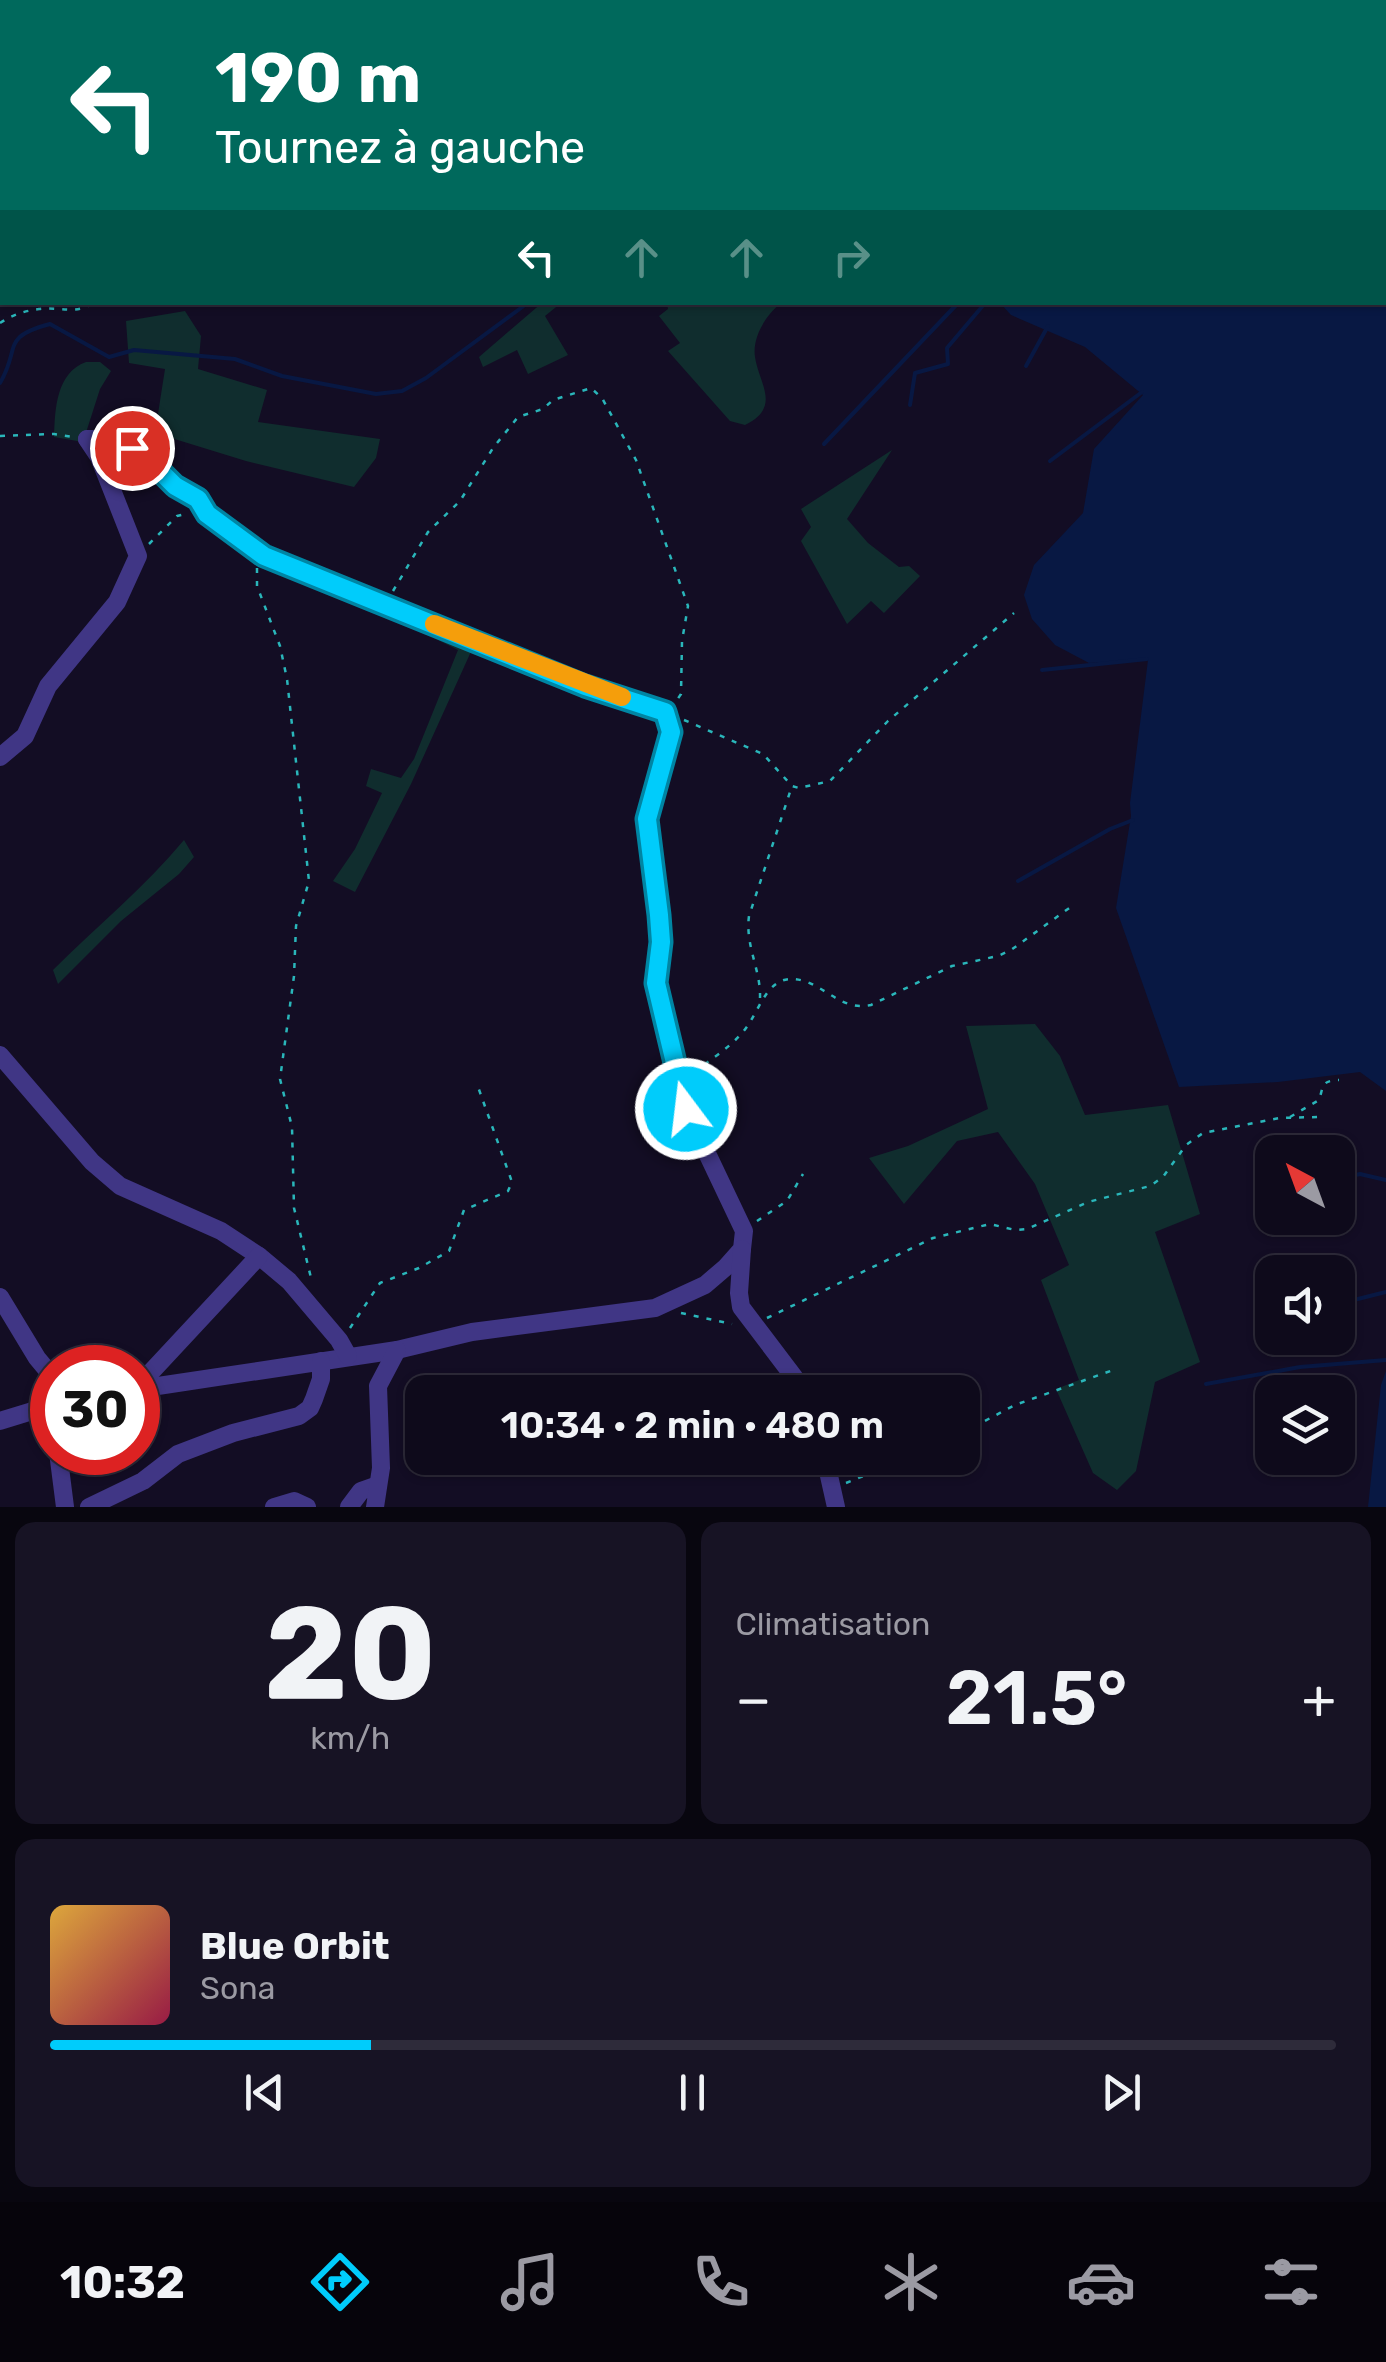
<!DOCTYPE html>
<html lang="fr">
<meta charset="utf-8">
<style>
body{margin:0;font-family:Rubik,sans-serif;background:#171324;color:#f1f3f6;height:100vh;display:flex;flex-direction:column;font-size:38px;white-space:nowrap}
*{box-sizing:border-box;margin:0}
p{font-size:32px;color:#9b9aa3}
.icon{flex:none;width:55px;height:55px;fill:none;stroke:currentColor;stroke-width:2;stroke-linecap:round;stroke-linejoin:round}
.map{position:relative;height:1507px;overflow:hidden}
.details{display:flex;flex-direction:column;gap:15px;padding:15px;background:#08060f;flex:1}
.details>*{flex:none}
.hud{position:absolute;left:0px;top:0px;width:1388px;height:305px;box-shadow:0 2px 8px #0004,0 0 0 2px #2e2b3a;background:#00695c;color:#fff;overflow:hidden}
.needle{width:65px;rotate:319deg}
.tools{position:absolute;left:1255px;top:1135px;display:grid;gap:20px}
.tools a{display:grid;place-items:center;width:100px;height:100px;border-radius:20px;background:#0e0a1b;box-shadow:0 2px 8px #0004,0 0 0 2px #2e2b3a;font-size:50px}
.speed{position:absolute;left:30px;top:1345px;display:flex;gap:20px;font-size:50px;font-weight:700;text-align:center}
.speed>*{display:grid;place-content:center;width:130px;height:130px;border-radius:50%;background:#0e0a1b;box-shadow:0 2px 8px #0004,0 0 0 2px #2e2b3a;line-height:1}
.speed .limit{border:15px solid #d22;background:#fff;color:#111}
.pin{position:absolute;display:grid;place-items:center;width:85px;height:85px;color:#fff;margin:-42px;border:5px solid #fff;border-radius:50%;box-shadow:0 2px 10px #0007}
.me{position:absolute;width:110px;margin:-55px;rotate:345deg;stroke-linejoin:round;filter:drop-shadow(0 0 8px #0008)}
.turn{display:flex;align-items:center;gap:35px;height:210px;padding:0 50px;font-size:45px}
.turn .icon{width:130px;height:130px;stroke-width:2.5}
.turn b{display:block;font-size:70px;line-height:85px}
.lanes{display:flex;align-items:center;height:95px;padding:0 50px;background:#0003;justify-content:center;gap:50px;direction:ltr}
.lanes .off{opacity:.35}
.big{font-size:75px;font-weight:600;line-height:1.1}
.details .card{flex:1;display:flex;flex-direction:column;justify-content:center;gap:15px;min-width:0;padding:0 35px;border-radius:20px;background:#171324}
.details .dial{align-items:center;gap:0}
.dial b{font-size:130px;line-height:1}
.song{display:flex;align-items:center;gap:30px}
.cover{width:120px;height:120px;border-radius:15px;background:linear-gradient(135deg,hsl(40 70% 55%),hsl(340 70% 35%))}
.played{height:10px;border-radius:5px;background:linear-gradient(90deg,#00ccfb 25%,#2e2b3a 25%)}
.keys{display:flex;justify-content:space-around;direction:ltr}
.heat{display:flex;justify-content:space-between;align-items:center;font-size:55px;direction:ltr}
.details .tiles{flex:1;display:grid;gap:15px;grid-template-columns:1fr 1fr}
.card:last-child{grid-column:span 2}
.trip{position:absolute;left:405px;top:1375px;width:575px;height:100px;border-radius:20px;background:#0e0a1b;box-shadow:0 2px 8px #0004,0 0 0 2px #2e2b3a;font-weight:600;line-height:100px;text-align:center}
.tab-bar{display:flex;height:160px;justify-content:space-around;align-items:center;background:#06040b;color:#9b9aa3}
.tab-bar .icon{width:70px;height:70px}
.tab-bar .selected{color:#00ccfb}
.tab-bar b{font-size:45px;color:#f1f3f6}
.map>svg:first-child{display:block}
.green{fill:#102d2e}
.water{fill:#081843}
.lines{fill:none;stroke-linecap:round;stroke-linejoin:round}
.stream{stroke:#081843;stroke-width:4}
.path{stroke:#2ab6ba;stroke-width:2.5;stroke-dasharray:5 8;stroke-linecap:butt}
.street{stroke:#403685;stroke-width:18}
.route-casing{stroke:#0085a3;stroke-width:25}
.route{stroke:#00ccfb;stroke-width:18}
.slow{stroke:#f59e0b;stroke-width:18}
</style>
<div class="map">
<svg width="1386" height="1507" viewBox="0 0 1386 1507">
<rect width="100%" height="100%" fill="#130d24"/>
<g class="green">
<path d="M543,302L561,303L545,316L568,355L528,374L517,350L483,367L479,357Z"/>
<path d="M667,303H781C766,315 752,337 755,357C759,384 782,407 745,425L730,421L668,351L680,343L659,316L668,309Z"/>
<path d="M185,311L201,336L198,369L267,390L258,422L380,439L376,458L354,487L246,461L155,433L165,369L129,363L126,321Z"/>
<path d="M86,362H100L111,371L100,389L83,442L54,437C55,409 56,373 86,362Z"/>
<path d="M892,450L847,519L868,543L899,567L909,566L920,576L884,613L871,601L847,624L801,541L811,527L801,509Z"/>
<path d="M436,630L474,645L411,784L355,892L333,881L355,849L382,793L366,786L371,769L401,778L414,759L458,650L434,638Z"/>
<path d="M184,840L194,857L179,874L121,921L58,984L53,970C97,926 145,887 184,840Z"/>
<path d="M1035,1024L1060,1056L1085,1115L1168,1105L1200,1214L1155,1232L1200,1362L1155,1382L1136,1471L1117,1490L1093,1473L1056,1389L1079,1380L1041,1280L1069,1265L1035,1184L998,1132L957,1141L904,1204L869,1158L908,1146L988,1109L966,1026Z"/>
</g>
<g class="water">
<path d="M1357,0H1386V1091L1360,1072L1278,1082L1179,1087L1116,908L1131,816L1130,803L1148,660L1089,663L1055,645L1032,619L1024,595L1034,565L1083,513L1094,449L1143,395L1085,347L1011,315L1000,303L1385,302V2Z"/>
<path d="M1386,1371V1507H1368L1381,1385Z"/>
</g>
<g class="lines">
<g class="stream">
<path d="M645,0L647,2"/>
<path d="M825,0L826,2"/>
<path d="M1026,366L1048,326"/>
<path d="M0,383C21,348 0,337 50,324L109,357L134,350L235,359L282,376L376,394L402,391L426,378L529,302"/>
<path d="M910,405L915,373L948,364L947,348L986,302"/>
<path d="M824,444L959,302"/>
<path d="M1050,461L1142,392"/>
<path d="M1042,670L1147,659"/>
<path d="M1018,881L1110,829L1133,820"/>
<path d="M1338,1179L1360,1174L1386,1180"/>
<path d="M1264,1189L1272,1188"/>
<path d="M1338,1304L1386,1292"/>
<path d="M1206,1384L1300,1367L1386,1360"/>
</g>
<g class="path">
<path d="M0,323C12,315 24,311 39,309C59,306 77,316 94,302"/>
<path d="M0,436L54,434L73,437"/>
<path d="M149,544L177,516L189,513"/>
<path d="M257,568V586L280,646L287,679L309,881L296,926L294,976L280,1079L292,1127L294,1208L312,1282"/>
<path d="M393,591L428,532L460,501L493,448L518,417L543,409L553,400L591,388L602,398L636,460L688,606L682,641L681,694L677,700"/>
<path d="M684,720L763,754L792,786L799,788L830,781L888,721L1014,613"/>
<path d="M760,998C761,970 745,946 749,916L792,786"/>
<path d="M694,1072C710,1060 728,1049 742,1033C762,1011 766,967 807,982C830,991 845,1011 871,1005L952,966L998,956L1011,950L1072,906"/>
<path d="M1290,1117L1319,1100C1324,1085 1321,1081 1339,1080"/>
<path d="M757,1221L787,1201L803,1174"/>
<path d="M681,1313L732,1324"/>
<path d="M767,1318L933,1238L990,1224L1015,1230L1027,1229L1088,1202L1150,1186L1163,1177L1186,1145L1203,1133L1279,1118L1318,1117"/>
<path d="M350,1328L380,1283L419,1268L449,1251L464,1210L508,1191L512,1182L477,1084"/>
<path d="M962,1433L1015,1405L1116,1369"/>
<path d="M846,1483L909,1458"/>
</g>
<g class="street">
<path d="M143,0L150,2"/>
<path d="M372,2L373,0"/>
<path d="M87,439H107L149,459L175,486L198,499L207,515L264,555L585,686L665,711L671,732L647,819L659,915L658,992L686,1109L744,1231L742,1249L726,1267L705,1285L655,1308L472,1332L397,1350L138,1389"/>
<path d="M0,757L25,736L48,686L117,602L138,556L99,457L87,439"/>
<path d="M0,1055L92,1162L120,1186L221,1231L259,1256L289,1281L339,1340L348,1356"/>
<path d="M742,1249L739,1293L741,1307L794,1377L798,1383L797,1392"/>
<path d="M0,1297L37,1358L52,1376"/>
<path d="M138,1386L259,1256"/>
<path d="M45,1407L52,1431"/>
<path d="M0,1421L52,1405"/>
<path d="M58,1452L65,1507"/>
<path d="M825,1458L836,1507"/>
<path d="M89,1507L143,1481L178,1454L233,1433L299,1416L310,1408L314,1399L321,1379V1361"/>
<path d="M274,1507L294,1501L307,1507"/>
<path d="M349,1507L361,1491L378,1485"/>
<path d="M375,1507L381,1468L378,1386L397,1350"/>
</g>
</g>
<g class="lines">
<g class="route-casing">
<path id="route" d="M132,448L148,459L175,486L198,499L207,514L264,556L585,686L665,712L671,732L647,819L659,915L661,942L656,983L686,1109"/>
</g>
<use href="#route" class="route"/>
<path class="slow" d="M434,624L622,697"/>
</g>
</svg>
<div class="tools">
<a><svg class="needle" viewBox="-14 -14 28 28"><path d="M0-13l5 13h-10z" fill="#e53935"/><path d="M0 13l5-13h-10z" fill="#9b9aa3"/></svg></a>
<a><svg class="icon" aria-label="sound" viewBox="0 0 24 24"><path d="M4 9h4l5-4v14l-5-4H4zM17 9q2 3 0 6"/></svg></a>
<a><svg class="icon" aria-label="layers" viewBox="0 0 24 24"><path d="M12 4l9 5-9 5-9-5zM3 14l9 5 9-5"/></svg></a>
</div>
<div class="speed"><div class="limit">30</div></div>
<div class="pin" style="left:132px;top:448px;background:#d93025"><svg class="icon" aria-label="arrive" viewBox="0 0 24 24"><path d="M6 21V4h12l-3 4 3 4H6"/></svg></div>
<svg class="me" style="left:686px;top:1109px" viewBox="-20 -20 40 40"><circle r="17" fill="#00ccfb" stroke="#fff" stroke-width="3"/><path d="M0-11L8 9 0 5-8 9z" fill="#fff"/></svg>
<div class="trip">10:34 · 2 min · 480 m</div>
<div class="hud">
<div class="turn"><svg class="icon" aria-label="left" viewBox="0 0 24 24"><path d="M17 20v-9H6M10 6l-5 5 5 5"/></svg><div><b>190 m</b>Tournez à gauche</div></div>
<div class="lanes"><svg class="icon" aria-label="left" viewBox="0 0 24 24"><path d="M17 20v-9H6M10 6l-5 5 5 5"/></svg><svg class="icon off" aria-label="ahead" viewBox="0 0 24 24"><path d="M12 20V5M6 11l6-6 6 6"/></svg><svg class="icon off" aria-label="ahead" viewBox="0 0 24 24"><path d="M12 20V5M6 11l6-6 6 6"/></svg><svg class="icon off" aria-label="right" viewBox="0 0 24 24"><path d="M7 20v-9h11M14 6l5 5-5 5"/></svg></div>
</div>
</div>
<section class="details">
<div class="tiles">
<div class="card dial"><b>20</b><p>km/h</p></div>
<div class="card"><p>Climatisation</p>
<div class="heat"><a>−</a><b class="big">21.5°</b><a>+</a></div>
</div>
<div class="card">
<div class="song"><i class="cover"></i><div><b>Blue Orbit</b><p>Sona</p></div></div>
<div class="played"></div>
<div class="keys"><svg class="icon" aria-label="previous" viewBox="0 0 24 24"><path d="M18 5L8 12l10 7zM5 5v14"/></svg><svg class="icon" aria-label="pause" viewBox="0 0 24 24"><path d="M8 5v14M16 5v14"/></svg><svg class="icon" aria-label="next" viewBox="0 0 24 24"><path d="M6 5l10 7-10 7zM19 5v14"/></svg></div>
</div>
</div>
</section>
<nav class="tab-bar">
<b>10:32</b>
<svg class="icon selected" aria-label="directions" viewBox="0 0 24 24"><path d="M12 3l9 9-9 9-9-9zM9 14v-3h6M13 9l2 2-2 2"/></svg>
<svg class="icon" aria-label="music" viewBox="0 0 24 24"><path d="M9 18V5l10-2v13"/><circle cx="6" cy="18" r="3"/><circle cx="16" cy="16" r="3"/></svg>
<svg class="icon" aria-label="phone" viewBox="0 0 24 24"><path d="M5 4h4l2 5-3 2q2 4 5 5l2-3 5 2v4C11 20 4 13 5 4z"/></svg>
<svg class="icon" aria-label="climate" viewBox="0 0 24 24"><path d="M12 3v18M4 7l16 10M4 17L20 7"/></svg>
<svg class="icon" aria-label="car" viewBox="0 0 24 24"><path d="M5 17H2v-5l4-1 3-4h7l3 4 3 1v5h-3M9 17h6M6 11h13"/><circle cx="7" cy="17" r="2"/><circle cx="17" cy="17" r="2"/></svg>
<svg class="icon" aria-label="filters" viewBox="0 0 24 24"><path d="M4 7h16M4 17h16"/><circle cx="9" cy="7" r="2"/><circle cx="15" cy="17" r="2"/></svg>
</nav>
